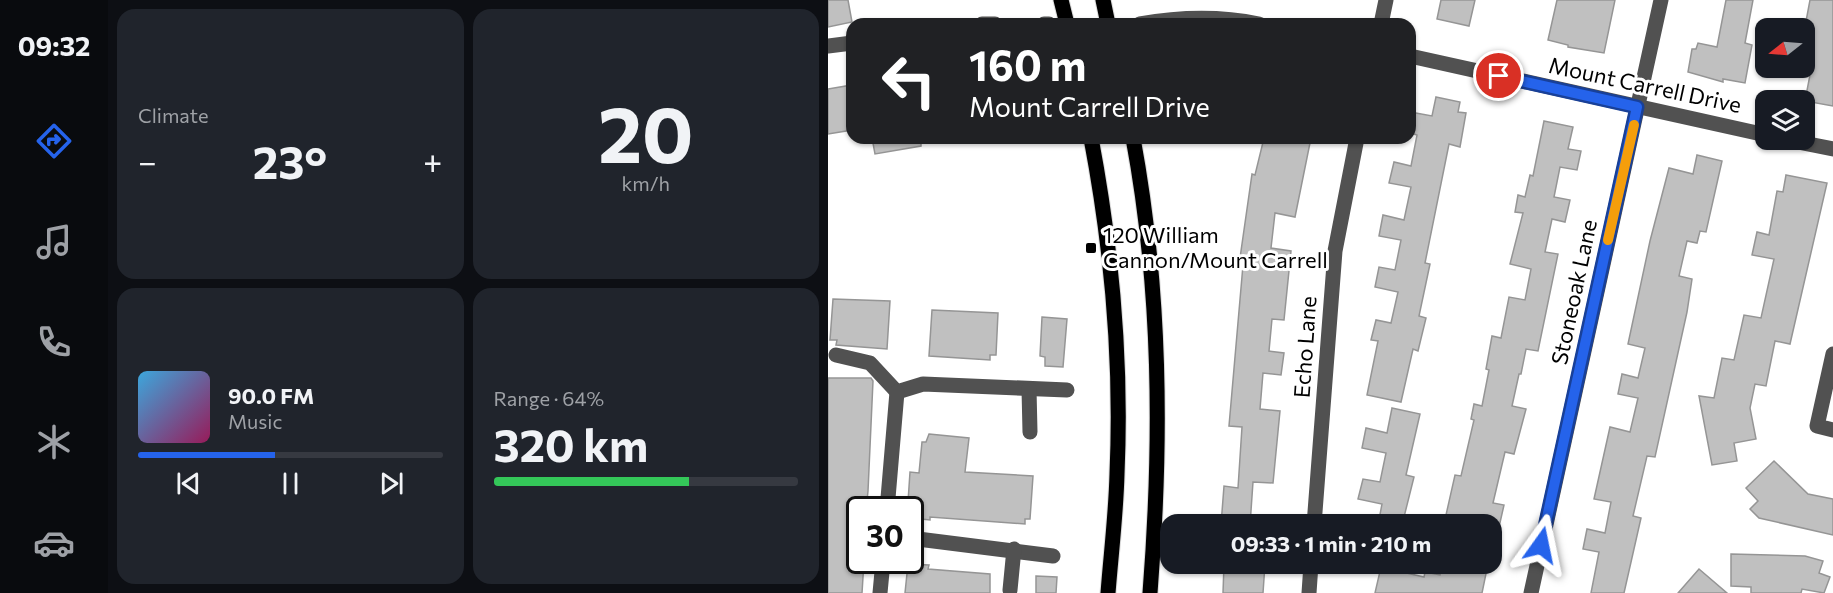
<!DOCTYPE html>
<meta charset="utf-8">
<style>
body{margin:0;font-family:Commissioner,sans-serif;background:#20242c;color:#f1f3f6;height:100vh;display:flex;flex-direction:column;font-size:22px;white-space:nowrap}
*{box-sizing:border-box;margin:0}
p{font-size:20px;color:#9ea1a6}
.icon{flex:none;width:33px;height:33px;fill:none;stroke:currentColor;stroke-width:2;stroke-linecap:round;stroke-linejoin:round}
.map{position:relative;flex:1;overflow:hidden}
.sheet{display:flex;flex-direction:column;gap:9px;padding:9px;background:#0d0f14;width:720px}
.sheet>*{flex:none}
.top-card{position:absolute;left:18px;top:18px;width:570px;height:126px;border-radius:18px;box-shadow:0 2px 4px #0004;background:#202124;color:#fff;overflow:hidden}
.needle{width:39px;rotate:253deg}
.fabs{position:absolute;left:927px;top:18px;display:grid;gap:12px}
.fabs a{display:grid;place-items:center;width:60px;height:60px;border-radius:12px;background:#171b24;box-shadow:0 2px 4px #0004;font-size:30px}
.speed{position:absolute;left:18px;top:496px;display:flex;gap:12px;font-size:30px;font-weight:700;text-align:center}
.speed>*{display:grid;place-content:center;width:78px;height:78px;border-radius:50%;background:#171b24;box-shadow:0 2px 4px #0004;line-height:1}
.speed .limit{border:3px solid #111;border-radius:9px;background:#fff;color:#111}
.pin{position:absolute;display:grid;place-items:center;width:51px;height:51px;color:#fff;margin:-26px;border:3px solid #fff;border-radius:50%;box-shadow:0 2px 6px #0007}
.me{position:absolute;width:66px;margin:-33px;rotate:12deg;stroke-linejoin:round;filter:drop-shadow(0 0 4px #0008)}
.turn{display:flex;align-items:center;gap:21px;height:126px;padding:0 24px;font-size:27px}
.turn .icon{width:78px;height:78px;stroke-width:2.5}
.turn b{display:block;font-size:42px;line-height:51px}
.big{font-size:45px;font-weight:700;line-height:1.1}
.sheet .tile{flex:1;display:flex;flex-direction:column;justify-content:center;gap:9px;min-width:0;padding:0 21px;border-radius:18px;background:#20242c}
.sheet .dial{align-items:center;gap:0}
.dial b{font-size:78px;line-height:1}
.song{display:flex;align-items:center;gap:18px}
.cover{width:72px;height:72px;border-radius:9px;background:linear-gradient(135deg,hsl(200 70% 55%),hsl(330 70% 35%))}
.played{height:6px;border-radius:3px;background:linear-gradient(90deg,#2563eb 45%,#363941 45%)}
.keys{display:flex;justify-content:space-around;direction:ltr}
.heat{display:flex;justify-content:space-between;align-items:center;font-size:33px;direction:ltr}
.charge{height:9px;border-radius:4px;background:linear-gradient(90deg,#34c759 64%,#363941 0)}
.sheet .tiles{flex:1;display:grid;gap:9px;grid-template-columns:repeat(2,1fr)}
.trip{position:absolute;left:332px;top:514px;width:342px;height:60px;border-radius:18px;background:#171b24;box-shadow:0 2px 4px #0004;font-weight:700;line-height:60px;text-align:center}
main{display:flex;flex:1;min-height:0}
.tab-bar{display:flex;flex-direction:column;width:108px;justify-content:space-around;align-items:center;background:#090b0e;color:#9ea1a6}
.tab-bar .icon{width:42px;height:42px}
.tab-bar .selected{color:#2563eb}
.tab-bar b{font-size:27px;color:#f1f3f6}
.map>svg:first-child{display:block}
.building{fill:#c0c0c0;stroke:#959595;stroke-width:1.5}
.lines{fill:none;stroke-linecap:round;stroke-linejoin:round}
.major-casing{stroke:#dbdbdb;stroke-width:17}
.minor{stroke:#515151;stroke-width:15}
.major{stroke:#000;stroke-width:15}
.route-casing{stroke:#184099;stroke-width:15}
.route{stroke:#2563eb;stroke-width:10}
.slow{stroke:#f59e0b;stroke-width:10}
.poi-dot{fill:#000;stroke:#fff;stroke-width:2}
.labels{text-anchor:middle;stroke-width:6;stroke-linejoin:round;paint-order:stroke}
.street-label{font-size:22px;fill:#000;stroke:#fff}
.poi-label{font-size:22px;fill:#000;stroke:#fff;text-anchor:start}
</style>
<main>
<nav class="tab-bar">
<b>09:32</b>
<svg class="icon selected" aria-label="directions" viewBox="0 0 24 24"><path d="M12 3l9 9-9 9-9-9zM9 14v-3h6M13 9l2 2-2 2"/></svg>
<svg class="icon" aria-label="music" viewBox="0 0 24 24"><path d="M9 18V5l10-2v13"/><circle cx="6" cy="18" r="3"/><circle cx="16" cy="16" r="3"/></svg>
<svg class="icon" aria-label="phone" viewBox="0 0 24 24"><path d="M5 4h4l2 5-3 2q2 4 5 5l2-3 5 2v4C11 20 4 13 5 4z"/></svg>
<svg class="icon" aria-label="climate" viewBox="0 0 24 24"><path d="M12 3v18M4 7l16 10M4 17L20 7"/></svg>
<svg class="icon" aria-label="car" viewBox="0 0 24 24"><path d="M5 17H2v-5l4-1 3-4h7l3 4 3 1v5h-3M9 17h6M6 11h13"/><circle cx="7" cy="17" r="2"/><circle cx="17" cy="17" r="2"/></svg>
</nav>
<section class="sheet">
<div class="tiles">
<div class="tile"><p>Climate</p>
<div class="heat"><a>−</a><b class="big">23°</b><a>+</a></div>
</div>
<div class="tile dial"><b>20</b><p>km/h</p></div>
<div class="tile">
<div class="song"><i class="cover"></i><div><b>90.0 FM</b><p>Music</p></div></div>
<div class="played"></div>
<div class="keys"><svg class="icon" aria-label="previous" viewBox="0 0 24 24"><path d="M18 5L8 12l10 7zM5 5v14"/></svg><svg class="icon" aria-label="pause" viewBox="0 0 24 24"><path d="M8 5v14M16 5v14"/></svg><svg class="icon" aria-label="next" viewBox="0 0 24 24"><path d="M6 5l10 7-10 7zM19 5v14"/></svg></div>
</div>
<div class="tile"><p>Range · 64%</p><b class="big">320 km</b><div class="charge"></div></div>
</div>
</section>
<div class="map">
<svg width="1005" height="593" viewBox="0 0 1005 593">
<rect width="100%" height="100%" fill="#fff"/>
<g class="building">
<path d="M0,0H20L24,22L0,27Z"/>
<path d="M613,0H647L641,26L609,19Z"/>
<path d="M729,0H787L776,53L740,47V45L720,40Z"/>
<path d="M898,0H925L917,43L924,45L917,83L895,79V82L860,72L864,49H868L870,43L889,47Z"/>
<path d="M982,0H1005V106L977,101L986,54L985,51L978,49L982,33L976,32Z"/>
<path d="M24,85V130L0,134V89Z"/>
<path d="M608,97L632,102L630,112L638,113L632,147L621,144L597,263L602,264L591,316L598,318L590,351L585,349L573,402L539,395L550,341L543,340L548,320L563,323L570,292L547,287L551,267L567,270L573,240L551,236L555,215L576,220L583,187L561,183L566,162L583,166L589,135L582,133V112L604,116Z"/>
<path d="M716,121L745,127L740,149L753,151L749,170L732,167L726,197L742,200L737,222L724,219L717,252L730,254L710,351L698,349L693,374H691L684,406L698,409L686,454L677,452L665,503L676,505L671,527L618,515L627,475L633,476L646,420L643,419L646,404L654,406L661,370L658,369L664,336L673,338L681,297L697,300L703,269L682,264L695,213L687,212L690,195L697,197L702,175L705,176Z"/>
<path d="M44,138H93V146L47,154Z"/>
<path d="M436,138H483L467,217L447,213L443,248L463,251L456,320L444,319L441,351L456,353L453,375L435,373L432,409L452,411L445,483L425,482L422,525H393L396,486L410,488L414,427L401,426L415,265H411L424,174L427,175Z"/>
<path d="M869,155L894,161L878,232L872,231L869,243L859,241L851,276L864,279L859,312L827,457L819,456L805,516L813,518L796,593H763L771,552L755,549L759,529L777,533L783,502L766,499L782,427L802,432L810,398L790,394L794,374L810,378L817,348L800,344L822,241L841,168L865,174Z"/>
<path d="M958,175L999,183L962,344L947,341L938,386L927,384L922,408L928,439L906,443L909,461L884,465L871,396L886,398L894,358L906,360L916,315L933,318L946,259L924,255L929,232L941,235L949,191L955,192Z"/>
<path d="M5,299L62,301L59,349L8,345L9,340H2Z"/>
<path d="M104,310L170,313L168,355H162V360L101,356Z"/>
<path d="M214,317L239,319L235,367L217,366V357L212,356Z"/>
<path d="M0,378H43L45,381L40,491L38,510H32V561H36L34,593H0Z"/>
<path d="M564,408L592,414L578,475L586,477L574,525H550L554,504L530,499L535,479L552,482L558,453L534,448L538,428L559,433Z"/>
<path d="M101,434L141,438L137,472L205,476L202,519H197V524L102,517V520L83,518L82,502H80L82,472L91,473L94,442H98Z"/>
<path d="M946,461L980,494L1005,499V535L931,518L922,509L930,501L918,488Z"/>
<path d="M903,554L977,556L995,561L991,573L1002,577L996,593L974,589L973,593H923V587L903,586Z"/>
<path d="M80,564L101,565L100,569L162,574V593H77Z"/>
<path d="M396,564H437L435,593H395Z"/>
<path d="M615,564H660L654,593H547L553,567L596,577L597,572L612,575Z"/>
<path d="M871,569L899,593H850Z"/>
<path d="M208,576L229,577L228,593H208Z"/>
</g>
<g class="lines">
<g class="major-casing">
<g id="major">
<path d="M233,0L239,24"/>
<path d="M275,0L280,24"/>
<path d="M263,138C284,249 294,361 289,474C288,514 283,554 280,593"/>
<path d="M305,138C333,289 334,440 322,593"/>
</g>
</g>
<g class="minor">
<path d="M154,24H167"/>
<path d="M216,24H221"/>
<path d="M312,24C351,17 392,16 431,24"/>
<path d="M553,24L558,0"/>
<path d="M0,46L24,43"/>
<path d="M582,56L938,135"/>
<path d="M960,140L1005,149"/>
<path d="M1005,354L989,426L1005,430"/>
<path d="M8,355L42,363L69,392L95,384L239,390"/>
<path d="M201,389L202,432"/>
<path d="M59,510L69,392"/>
<path d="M486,525L507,251L529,138"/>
<path d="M82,538L225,556"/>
<path d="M182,590L186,549"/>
<path d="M52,593L55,561"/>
<path d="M481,593L483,564"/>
<path d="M703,593L833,0"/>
</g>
<use href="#major" class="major"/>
</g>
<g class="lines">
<g class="route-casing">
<path id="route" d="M671,76L809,107L713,545"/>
</g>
<use href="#route" class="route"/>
<path class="slow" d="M780,240L806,125"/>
</g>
<rect class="poi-dot" x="257" y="242" width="12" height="12" rx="3"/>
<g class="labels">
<g class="street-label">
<text transform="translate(817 85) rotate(12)" y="8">Mount Carrell Drive</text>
<text transform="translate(746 292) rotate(-78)" y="8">Stoneoak Lane</text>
<text transform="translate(477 347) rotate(-86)" y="8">Echo Lane</text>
</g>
<g class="poi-label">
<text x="275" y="243">120 William<tspan x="275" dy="25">Cannon/Mount Carrell</tspan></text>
</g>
</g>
</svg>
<div class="fabs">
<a><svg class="needle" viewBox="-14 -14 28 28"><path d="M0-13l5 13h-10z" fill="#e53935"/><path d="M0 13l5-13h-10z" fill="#9ea1a6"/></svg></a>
<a><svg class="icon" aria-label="layers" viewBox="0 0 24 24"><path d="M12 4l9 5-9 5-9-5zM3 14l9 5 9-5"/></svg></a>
</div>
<div class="speed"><div class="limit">30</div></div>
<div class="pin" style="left:671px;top:76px;background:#d93025"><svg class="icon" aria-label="arrive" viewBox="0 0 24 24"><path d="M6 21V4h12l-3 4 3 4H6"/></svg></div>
<svg class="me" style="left:713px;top:545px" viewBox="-20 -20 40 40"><path d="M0-17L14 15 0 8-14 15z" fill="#2563eb" stroke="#fff" stroke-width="4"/></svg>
<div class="trip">09:33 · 1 min · 210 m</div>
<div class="top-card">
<div class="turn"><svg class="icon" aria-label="left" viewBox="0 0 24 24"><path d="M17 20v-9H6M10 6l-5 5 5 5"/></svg><div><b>160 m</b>Mount Carrell Drive</div></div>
</div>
</div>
</main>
